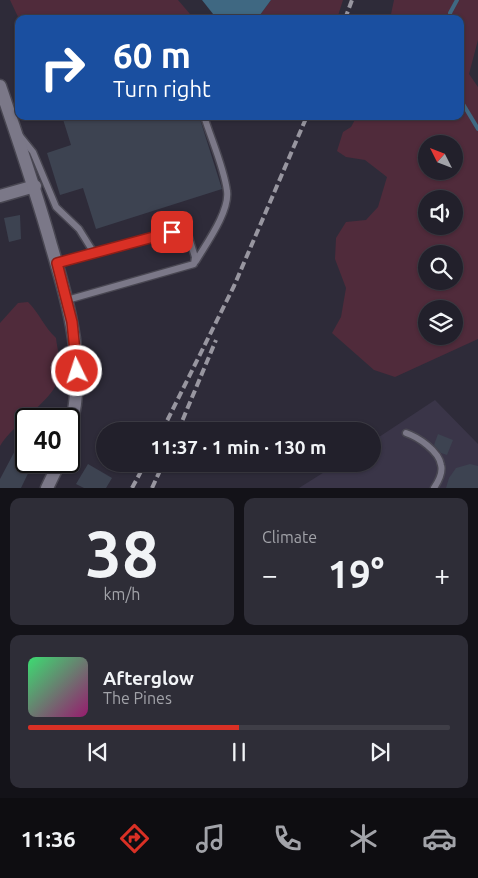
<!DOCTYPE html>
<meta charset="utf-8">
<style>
body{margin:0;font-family:Ubuntu,sans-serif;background:#2e2d37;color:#f1f3f6;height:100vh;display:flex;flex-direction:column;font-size:19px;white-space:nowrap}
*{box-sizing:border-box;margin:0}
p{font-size:16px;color:#a2a3a9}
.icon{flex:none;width:28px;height:28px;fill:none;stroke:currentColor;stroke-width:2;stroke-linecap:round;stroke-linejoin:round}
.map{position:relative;height:488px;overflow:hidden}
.sheet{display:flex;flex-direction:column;gap:10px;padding:10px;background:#131218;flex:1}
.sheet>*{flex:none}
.top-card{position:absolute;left:15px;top:15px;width:449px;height:105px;border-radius:10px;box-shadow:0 1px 4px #0004,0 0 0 1px #3f3e47;background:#1a4fa0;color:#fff;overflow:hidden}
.needle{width:32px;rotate:312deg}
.controls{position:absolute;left:418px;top:135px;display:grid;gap:10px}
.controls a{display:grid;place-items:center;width:45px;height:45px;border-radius:50%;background:#22202b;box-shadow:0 1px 4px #0004,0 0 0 1px #3f3e47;font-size:25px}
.speed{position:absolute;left:15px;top:408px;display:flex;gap:10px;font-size:25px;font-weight:700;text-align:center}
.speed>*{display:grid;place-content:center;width:65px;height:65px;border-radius:50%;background:#22202b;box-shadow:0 1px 4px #0004,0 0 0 1px #3f3e47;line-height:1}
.speed .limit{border:2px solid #111;border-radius:8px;background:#fff;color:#111}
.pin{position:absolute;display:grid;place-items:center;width:42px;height:42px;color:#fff;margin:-21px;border-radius:10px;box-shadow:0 2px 8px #0006}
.me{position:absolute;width:55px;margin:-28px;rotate:356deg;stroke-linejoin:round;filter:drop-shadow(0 0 4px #0008)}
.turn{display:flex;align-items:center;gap:18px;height:105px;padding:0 15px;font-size:22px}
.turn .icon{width:65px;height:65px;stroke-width:2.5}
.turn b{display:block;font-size:35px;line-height:42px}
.big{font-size:38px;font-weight:700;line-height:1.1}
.sheet .tile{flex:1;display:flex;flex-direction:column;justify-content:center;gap:8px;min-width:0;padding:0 18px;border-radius:10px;background:#2e2d37}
.sheet .dial{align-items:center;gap:0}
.dial b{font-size:65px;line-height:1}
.song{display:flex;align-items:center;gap:15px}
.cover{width:60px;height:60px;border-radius:8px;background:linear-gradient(135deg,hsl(140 70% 55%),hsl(320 70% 35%))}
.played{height:5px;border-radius:2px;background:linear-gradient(90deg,#d93025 50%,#3f3e47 50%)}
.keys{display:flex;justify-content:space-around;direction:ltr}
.heat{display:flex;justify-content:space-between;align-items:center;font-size:28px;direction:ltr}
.sheet .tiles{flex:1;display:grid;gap:10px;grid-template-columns:1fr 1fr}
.tile:last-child{grid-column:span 2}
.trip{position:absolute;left:96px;top:422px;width:285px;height:50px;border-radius:25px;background:#22202b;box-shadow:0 1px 4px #0004,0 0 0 1px #3f3e47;font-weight:700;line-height:50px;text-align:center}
.dock{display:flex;height:80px;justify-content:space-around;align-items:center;background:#0e0d11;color:#a2a3a9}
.dock .icon{width:35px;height:35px}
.dock .on{color:#d93025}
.dock b{font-size:22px;color:#f1f3f6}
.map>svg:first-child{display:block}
.built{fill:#3a3548}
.green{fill:#502b3b;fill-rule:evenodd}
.water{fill:#3f6882}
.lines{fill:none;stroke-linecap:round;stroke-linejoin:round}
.stream{stroke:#3f6882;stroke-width:4}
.building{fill:#3d4351}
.lane-casing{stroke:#494752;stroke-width:9}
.street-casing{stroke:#494752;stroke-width:15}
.secondary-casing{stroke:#494752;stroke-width:15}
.lane{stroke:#7b7888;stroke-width:6}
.street{stroke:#7b7888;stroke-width:12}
.secondary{stroke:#7b7888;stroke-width:12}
.rail{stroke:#9896a0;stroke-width:4;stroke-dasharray:8 4;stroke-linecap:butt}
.route-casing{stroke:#8d1f18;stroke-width:12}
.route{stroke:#d93025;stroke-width:9}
</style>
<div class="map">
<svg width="478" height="488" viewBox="0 0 478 488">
<rect width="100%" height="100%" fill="#2e2b39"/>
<path class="built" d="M435,400L478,444V488H299L337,464H372L373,441Z"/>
<g class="green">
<path d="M10,0H178L190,14L188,19H19Z"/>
<path d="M271,0H343L337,19H257Z"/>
<path d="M394,0H478V40L469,74L478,87V339L395,377L374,370L332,333L341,317L346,288L335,259L336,238L346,222L366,220L378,207L387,177L365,160L346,157L337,151L343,132L351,127L357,116H460V19H390ZM426,144H454V171H426ZM426,199H454V226H426ZM426,254H454V281H426ZM426,309H454V336H426Z"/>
<path d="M28,302C40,314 44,327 56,338C57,349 62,363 60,374C56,400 15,421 0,446V323L18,303Z"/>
</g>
<path class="water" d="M202,0H271L257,19H217Z"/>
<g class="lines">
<g class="stream">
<path d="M451,19L450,13L457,0"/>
<path d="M460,91L463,104L478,129"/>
</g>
</g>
<g class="building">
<path d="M62,116H199L222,189L96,229L83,188L60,195L47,153L71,145Z"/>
<path d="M20,215L21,239L9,242L4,218Z"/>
<path d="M438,434L453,440L447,455L441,453L434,445Z"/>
<path d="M18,445L26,448V461H34L21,488H0V479Z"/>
<path d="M88,464L112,478L106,488H84L76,484Z"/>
<path d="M470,464L478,466V488H446L449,478L456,468Z"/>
</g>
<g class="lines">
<g class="lane-casing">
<g id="lane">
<path d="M21,137L33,152L56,207L79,229L94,253"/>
<path d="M196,261C206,244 230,211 227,191C224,167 211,139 204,116"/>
<path d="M57,263L186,228L195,257L194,264L67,300"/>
<path d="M406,433C418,437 439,451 441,465C443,472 438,482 434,488"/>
</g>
</g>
<g class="street-casing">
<path id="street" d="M0,196L35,186"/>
</g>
<g class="secondary-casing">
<g id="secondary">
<path d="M0,86C18,139 36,191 51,245C69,306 88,369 69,432"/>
<path d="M47,488L60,461"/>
</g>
</g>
<use href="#lane" class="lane"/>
<use href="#street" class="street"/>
<use href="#secondary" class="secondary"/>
<g class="rail">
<path d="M345,19L352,0"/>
<path d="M162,431L234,286L307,116"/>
<path d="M178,431L216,340"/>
<path d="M132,488L145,464"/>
<path d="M152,488L163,464"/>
</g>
</g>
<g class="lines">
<g class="route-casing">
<path id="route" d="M77,371L72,322L57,263L172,232"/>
</g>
<use href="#route" class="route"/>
</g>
</svg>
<div class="controls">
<a><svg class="needle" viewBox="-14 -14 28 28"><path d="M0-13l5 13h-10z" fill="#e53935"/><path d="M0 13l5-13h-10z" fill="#a2a3a9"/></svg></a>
<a><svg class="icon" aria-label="sound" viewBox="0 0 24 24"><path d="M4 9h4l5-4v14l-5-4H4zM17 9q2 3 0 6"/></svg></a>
<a><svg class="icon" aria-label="search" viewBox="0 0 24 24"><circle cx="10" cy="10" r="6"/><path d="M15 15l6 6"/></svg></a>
<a><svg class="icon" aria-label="layers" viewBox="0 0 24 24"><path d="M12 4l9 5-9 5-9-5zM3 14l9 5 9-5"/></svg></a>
</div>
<div class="speed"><div class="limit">40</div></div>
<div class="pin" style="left:172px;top:232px;background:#d93025"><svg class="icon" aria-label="arrive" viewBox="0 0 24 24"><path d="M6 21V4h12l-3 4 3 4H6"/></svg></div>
<svg class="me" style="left:77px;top:371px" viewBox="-20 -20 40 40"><circle r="17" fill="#d93025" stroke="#fff" stroke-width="3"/><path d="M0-11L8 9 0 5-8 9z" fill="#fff"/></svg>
<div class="trip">11:37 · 1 min · 130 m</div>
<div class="top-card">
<div class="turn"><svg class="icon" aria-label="right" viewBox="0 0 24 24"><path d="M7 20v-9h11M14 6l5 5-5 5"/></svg><div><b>60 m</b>Turn right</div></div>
</div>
</div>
<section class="sheet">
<div class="tiles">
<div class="tile dial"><b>38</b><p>km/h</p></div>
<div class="tile"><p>Climate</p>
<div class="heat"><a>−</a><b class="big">19°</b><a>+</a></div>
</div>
<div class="tile">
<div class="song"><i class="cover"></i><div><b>Afterglow</b><p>The Pines</p></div></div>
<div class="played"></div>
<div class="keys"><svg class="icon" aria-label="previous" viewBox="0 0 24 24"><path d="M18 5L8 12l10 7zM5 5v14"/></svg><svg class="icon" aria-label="pause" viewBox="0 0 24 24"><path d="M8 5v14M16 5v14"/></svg><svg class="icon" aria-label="next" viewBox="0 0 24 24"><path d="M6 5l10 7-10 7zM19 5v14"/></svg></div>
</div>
</div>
</section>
<nav class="dock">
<b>11:36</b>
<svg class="icon on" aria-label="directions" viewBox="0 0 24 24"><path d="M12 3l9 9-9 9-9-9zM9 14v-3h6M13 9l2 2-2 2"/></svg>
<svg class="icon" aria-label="music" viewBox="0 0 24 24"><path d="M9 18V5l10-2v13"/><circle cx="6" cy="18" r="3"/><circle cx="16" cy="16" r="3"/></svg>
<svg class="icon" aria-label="phone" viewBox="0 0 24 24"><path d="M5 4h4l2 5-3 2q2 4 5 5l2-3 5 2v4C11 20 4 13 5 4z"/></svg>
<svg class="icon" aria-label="climate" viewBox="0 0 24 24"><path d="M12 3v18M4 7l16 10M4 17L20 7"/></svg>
<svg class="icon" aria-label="car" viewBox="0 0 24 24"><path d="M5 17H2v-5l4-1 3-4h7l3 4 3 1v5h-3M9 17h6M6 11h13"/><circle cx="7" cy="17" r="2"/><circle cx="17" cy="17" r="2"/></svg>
</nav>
